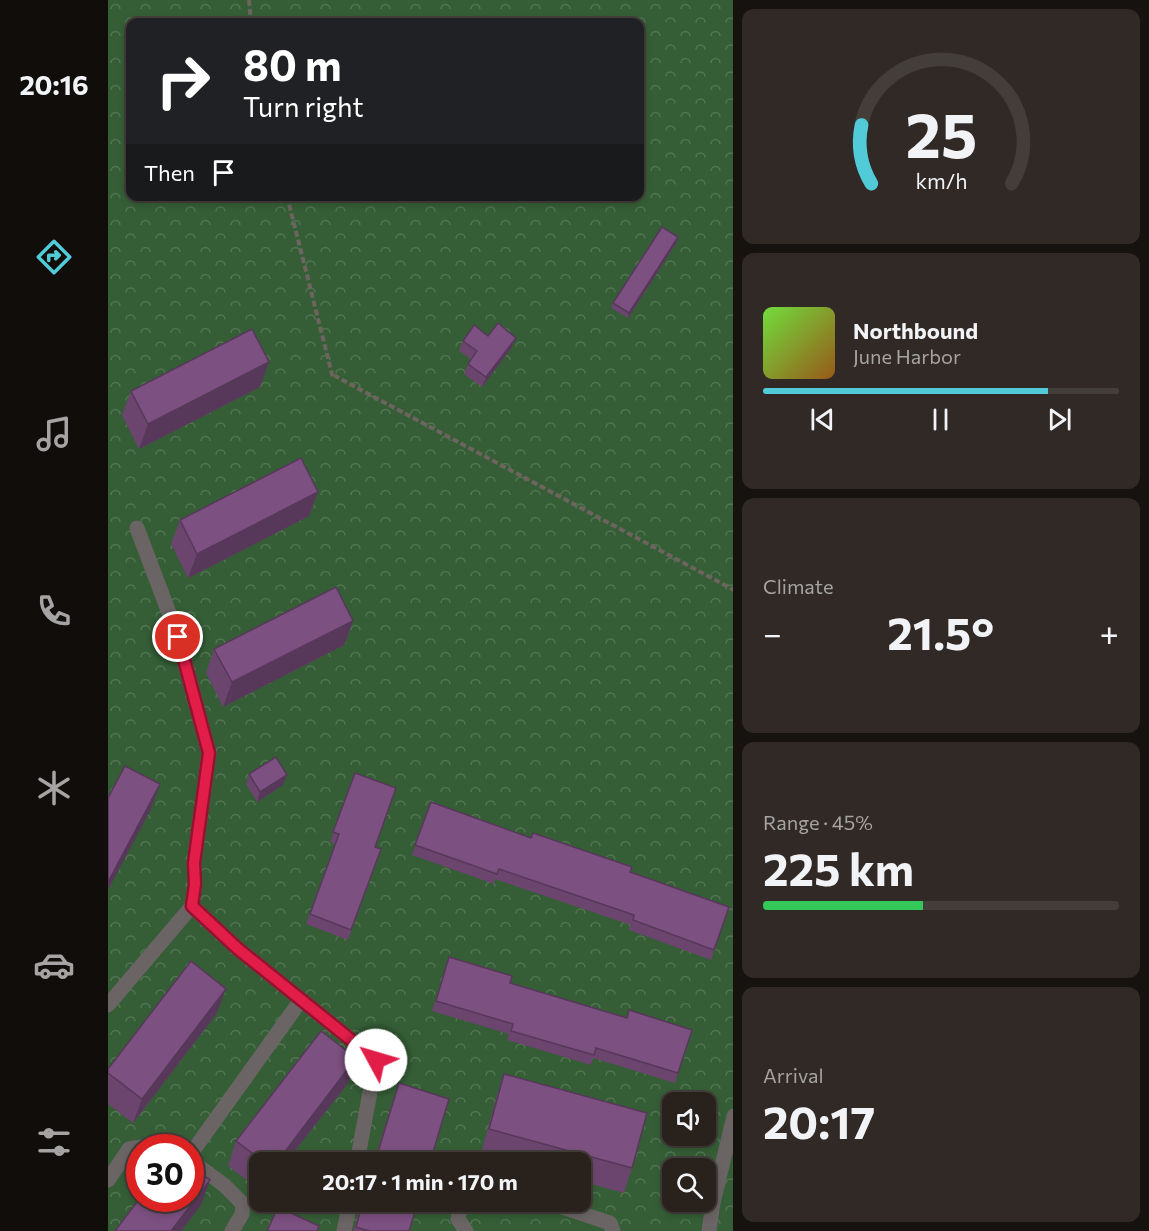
<!DOCTYPE html>
<meta charset="utf-8">
<style>
body{margin:0;font-family:Commissioner,sans-serif;background:#302925;color:#f1f3f6;height:100vh;display:flex;flex-direction:column;font-size:22px;white-space:nowrap}
*{box-sizing:border-box;margin:0}
p{font-size:20px;color:#a5a3a3}
.icon{flex:none;width:33px;height:33px;fill:none;stroke:currentColor;stroke-width:2;stroke-linecap:round;stroke-linejoin:round}
.map{position:relative;flex:1;overflow:hidden}
.side{display:flex;flex-direction:column;gap:9px;padding:9px;background:#16120f;width:416px}
.side>*{flex:none}
.guide{position:absolute;left:18px;top:18px;width:518px;height:183px;border-radius:12px;box-shadow:0 3px 9px #0003,0 0 0 2px #443e3b;background:#202124;color:#fff;overflow:hidden}
.buttons{position:absolute;left:554px;top:1092px;display:grid;gap:12px}
.buttons a{display:grid;place-items:center;width:54px;height:54px;border-radius:12px;background:#28211c;box-shadow:0 3px 9px #0003,0 0 0 2px #443e3b;font-size:30px}
.speed{position:absolute;left:18px;top:1134px;display:flex;gap:12px;font-size:30px;font-weight:700;text-align:center}
.speed>*{display:grid;place-content:center;width:78px;height:78px;border-radius:50%;background:#28211c;box-shadow:0 3px 9px #0003,0 0 0 2px #443e3b;line-height:1}
.speed .limit{border:9px solid #d22;background:#fff;color:#111}
.pin{position:absolute;display:grid;place-items:center;width:51px;height:51px;color:#fff;margin:-26px;border:3px solid #fff;border-radius:50%;box-shadow:0 2px 6px #0007}
.me{position:absolute;width:66px;margin:-33px;rotate:309deg;stroke-linejoin:round;filter:drop-shadow(0 0 4px #0008)}
.turn{display:flex;align-items:center;gap:21px;height:126px;padding:0 18px;font-size:27px}
.turn .icon{width:78px;height:78px;stroke-width:2.5}
.turn b{display:block;font-size:42px;line-height:51px}
.then{display:flex;align-items:center;height:57px;padding:0 18px;background:#0003;gap:12px;font-size:22px}
.big{font-size:45px;font-weight:700;line-height:1.1}
.side .tile{flex:1;display:flex;flex-direction:column;justify-content:center;gap:9px;min-width:0;padding:0 21px;border-radius:12px;background:#302925}
.side .dial{align-items:center;gap:0}
.dial svg{height:156px;overflow:visible;fill:none;stroke:#443e3b;stroke-width:7;stroke-linecap:round;text-anchor:middle}
.dial text{fill:#f1f3f6;stroke:none}
.song{display:flex;align-items:center;gap:18px}
.cover{width:72px;height:72px;border-radius:9px;background:linear-gradient(135deg,hsl(100 70% 55%),hsl(30 70% 35%))}
.played{height:6px;border-radius:3px;background:linear-gradient(90deg,#52cbd9 80%,#443e3b 80%)}
.keys{display:flex;justify-content:space-around;direction:ltr}
.heat{display:flex;justify-content:space-between;align-items:center;font-size:33px;direction:ltr}
.charge{height:9px;border-radius:4px;background:linear-gradient(90deg,#34c759 45%,#443e3b 0)}
.trip{position:absolute;left:141px;top:1152px;width:342px;height:60px;border-radius:12px;background:#28211c;box-shadow:0 3px 9px #0003,0 0 0 2px #443e3b;font-weight:700;line-height:60px;text-align:center}
main{display:flex;flex:1;min-height:0}
.dock{display:flex;flex-direction:column;width:108px;justify-content:space-around;align-items:center;background:#100d0b;color:#a5a3a3}
.dock .icon{width:42px;height:42px}
.dock .on{color:#52cbd9}
.dock b{font-size:27px;color:#f1f3f6}
.map>svg:first-child{display:block}
.park{fill:url(#park-crowns);fill-rule:evenodd}
.lines{fill:none;stroke-linecap:round;stroke-linejoin:round}
.path{stroke:#6d645f;stroke-width:4;stroke-dasharray:6 3;stroke-linecap:butt}
.minor{stroke:#6a6464;stroke-width:15}
.wall{fill:#6b456e}
.shaded-wall{fill:#57385a}
.building{fill:#7c5080;stroke:#57385a;stroke-width:1.5}
.route-casing{stroke:#92132f;stroke-width:15}
.route{stroke:#e11d48;stroke-width:10}
</style>
<main>
<nav class="dock">
<b>20:16</b>
<svg class="icon on" aria-label="directions" viewBox="0 0 24 24"><path d="M12 3l9 9-9 9-9-9zM9 14v-3h6M13 9l2 2-2 2"/></svg>
<svg class="icon" aria-label="music" viewBox="0 0 24 24"><path d="M9 18V5l10-2v13"/><circle cx="6" cy="18" r="3"/><circle cx="16" cy="16" r="3"/></svg>
<svg class="icon" aria-label="phone" viewBox="0 0 24 24"><path d="M5 4h4l2 5-3 2q2 4 5 5l2-3 5 2v4C11 20 4 13 5 4z"/></svg>
<svg class="icon" aria-label="climate" viewBox="0 0 24 24"><path d="M12 3v18M4 7l16 10M4 17L20 7"/></svg>
<svg class="icon" aria-label="car" viewBox="0 0 24 24"><path d="M5 17H2v-5l4-1 3-4h7l3 4 3 1v5h-3M9 17h6M6 11h13"/><circle cx="7" cy="17" r="2"/><circle cx="17" cy="17" r="2"/></svg>
<svg class="icon" aria-label="filters" viewBox="0 0 24 24"><path d="M4 7h16M4 17h16"/><circle cx="9" cy="7" r="2"/><circle cx="15" cy="17" r="2"/></svg>
</nav>
<div class="map">
<svg width="626" height="1231" viewBox="0 0 626 1231">
<defs>
<pattern id="park-crowns" width="20" height="18" patternUnits="userSpaceOnUse" patternTransform="scale(1.5)"><rect width="20" height="18" fill="#355e36"/><path d="M2 6a3 3 0 1 1 6 0M12 15a3 3 0 1 1 6 0" fill="none" stroke="#527452"/></pattern>
</defs>
<rect width="100%" height="100%" fill="#362c26"/>
<path class="park" d="M0,0H625V1231H0ZM22,22H531V196H22ZM564,1102H597V1136H564ZM32,1148H82V1198H32ZM152,1162H472V1202H152ZM564,1168H597V1202H564Z"/>
<g class="lines">
<g class="path">
<path d="M141,0L143,22"/>
<path d="M179,196L225,378L227,376L626,590"/>
</g>
<g class="minor">
<path d="M84,906L129,948L268,1060L249,1162"/>
<path d="M0,1005L84,906L87,883L86,863L101,753L70,637L29,528"/>
<path d="M82,1155L193,1000"/>
<path d="M82,1160L116,1185L135,1204L134,1214L124,1231"/>
<path d="M0,1180L21,1149L39,1146L46,1148"/>
<path d="M353,1202L350,1219L358,1231"/>
<path d="M439,1202L502,1223L505,1231"/>
<path d="M236,1231L242,1202"/>
<path d="M601,1231L605,1203L626,1116"/>
</g>
</g>
<g class="wall">
<path d="M570,237L569,242L520,318L503,308L505,303Z"/>
<path d="M380,336L404,347L374,387L356,374L360,364L363,359L351,351L355,341Z"/>
<path d="M152,387L31,449L14,415L23,391Z"/>
<path d="M210,492L201,516L80,578L63,544L72,520Z"/>
<path d="M245,621L236,645L115,707L98,673L106,649Z"/>
<path d="M247,773L267,847L273,849L240,940L198,924L227,844L222,842Z"/>
<path d="M141,774L175,785L149,802L138,784Z"/>
<path d="M323,802L423,838L522,872L621,907L603,960L521,930L523,925L387,879L386,884L304,855Z"/>
<path d="M341,957L402,983L570,1073L567,1083L485,1058L483,1065L399,1040L401,1034L324,1011Z"/>
<path d="M109,1013L25,1123L0,1104V1069Z"/>
<path d="M248,1058L240,1083L178,1162H152V1190L120,1166L128,1141Z"/>
<path d="M396,1074L524,1168L516,1193L472,1181V1162H405L373,1154L388,1098Z"/>
<path d="M291,1083L322,1162H266L283,1107Z"/>
<path d="M254,1202H310L301,1231H245Z"/>
</g>
<g class="shaded-wall">
<path d="M570,237L569,242L520,318L521,313Z"/>
<path d="M408,338L404,347L374,387L378,377Z"/>
<path d="M161,362L152,387L31,449L40,424Z"/>
<path d="M210,492L201,516L80,578L89,554Z"/>
<path d="M245,621L236,645L115,707L124,682Z"/>
<path d="M179,775L175,785L149,802L152,792Z"/>
<path d="M52,784L43,809L0,890V882Z"/>
<path d="M118,989L109,1013L25,1123L34,1099Z"/>
<path d="M248,1058L240,1083L178,1162H169Z"/>
<path d="M102,1180L93,1205L73,1231H63Z"/>
</g>
<g class="building">
<path d="M554,227L570,237L521,313L505,303Z"/>
<path d="M390,323L408,338L378,377L360,364L369,351L355,341L366,325L380,336Z"/>
<path d="M144,329L161,362L40,424L23,391Z"/>
<path d="M193,458L210,492L89,554L72,520Z"/>
<path d="M228,587L245,621L124,682L106,649Z"/>
<path d="M168,757L179,775L152,792L141,774Z"/>
<path d="M17,766L52,784L0,882V798Z"/>
<path d="M247,773L288,788L267,847L273,849L243,930L202,914L231,834L225,832Z"/>
<path d="M323,802L423,838L425,833L524,867L522,872L621,907L606,950L525,920L526,915L391,869L389,874L307,845Z"/>
<path d="M341,957L404,976L402,983L519,1018L521,1010L584,1030L570,1073L488,1048L486,1055L403,1031L405,1024L328,1001Z"/>
<path d="M83,961L118,989L34,1099L0,1073V1069Z"/>
<path d="M213,1031L248,1058L169,1162H156L128,1141Z"/>
<path d="M396,1074L539,1113L524,1168L381,1129Z"/>
<path d="M291,1083L341,1099L322,1162H267Z"/>
<path d="M82,1165L102,1180L63,1231H7L32,1198H82Z"/>
<path d="M255,1202H310L301,1231H261L248,1227Z"/>
<path d="M170,1207L211,1226L209,1231H159Z"/>
</g>
<g class="lines">
<g class="route-casing">
<path id="route" d="M70,637L101,753L86,863L87,884L84,906L129,948L268,1060"/>
</g>
<use href="#route" class="route"/>
</g>
</svg>
<div class="buttons">
<a><svg class="icon" aria-label="sound" viewBox="0 0 24 24"><path d="M4 9h4l5-4v14l-5-4H4zM17 9q2 3 0 6"/></svg></a>
<a><svg class="icon" aria-label="search" viewBox="0 0 24 24"><circle cx="10" cy="10" r="6"/><path d="M15 15l6 6"/></svg></a>
</div>
<div class="speed"><div class="limit">30</div></div>
<div class="pin" style="left:70px;top:637px;background:#d93025"><svg class="icon" aria-label="arrive" viewBox="0 0 24 24"><path d="M6 21V4h12l-3 4 3 4H6"/></svg></div>
<svg class="me" style="left:268px;top:1060px" viewBox="-20 -20 40 40"><circle r="19" fill="#fff"/><path d="M0-13L10 11 0 6-10 11z" fill="#e11d48"/></svg>
<div class="trip">20:17 · 1 min · 170 m</div>
<div class="guide">
<div class="turn"><svg class="icon" aria-label="right" viewBox="0 0 24 24"><path d="M7 20v-9h11M14 6l5 5-5 5"/></svg><div><b>80 m</b>Turn right</div></div>
<div class="then">Then<svg class="icon" aria-label="arrive" viewBox="0 0 24 24"><path d="M6 21V4h12l-3 4 3 4H6"/></svg></div>
</div>
</div>
<section class="side">
<div class="tile dial"><svg viewBox="0 0 100 80">
<path d="M14 69A42 42 0 1 1 86 69"/>
<path d="M14 69A42 42 0 0 1 9 39" stroke="#52cbd9"/>
<text x="50" y="56" font-size="32" font-weight="700">25</text>
<text x="50" y="72" font-size="11">km/h</text>
</svg></div>
<div class="tile">
<div class="song"><i class="cover"></i><div><b>Northbound</b><p>June Harbor</p></div></div>
<div class="played"></div>
<div class="keys"><svg class="icon" aria-label="previous" viewBox="0 0 24 24"><path d="M18 5L8 12l10 7zM5 5v14"/></svg><svg class="icon" aria-label="pause" viewBox="0 0 24 24"><path d="M8 5v14M16 5v14"/></svg><svg class="icon" aria-label="next" viewBox="0 0 24 24"><path d="M6 5l10 7-10 7zM19 5v14"/></svg></div>
</div>
<div class="tile"><p>Climate</p>
<div class="heat"><a>−</a><b class="big">21.5°</b><a>+</a></div>
</div>
<div class="tile"><p>Range · 45%</p><b class="big">225 km</b><div class="charge"></div></div>
<div class="tile"><p>Arrival</p><b class="big">20:17</b></div>
</section>
</main>
